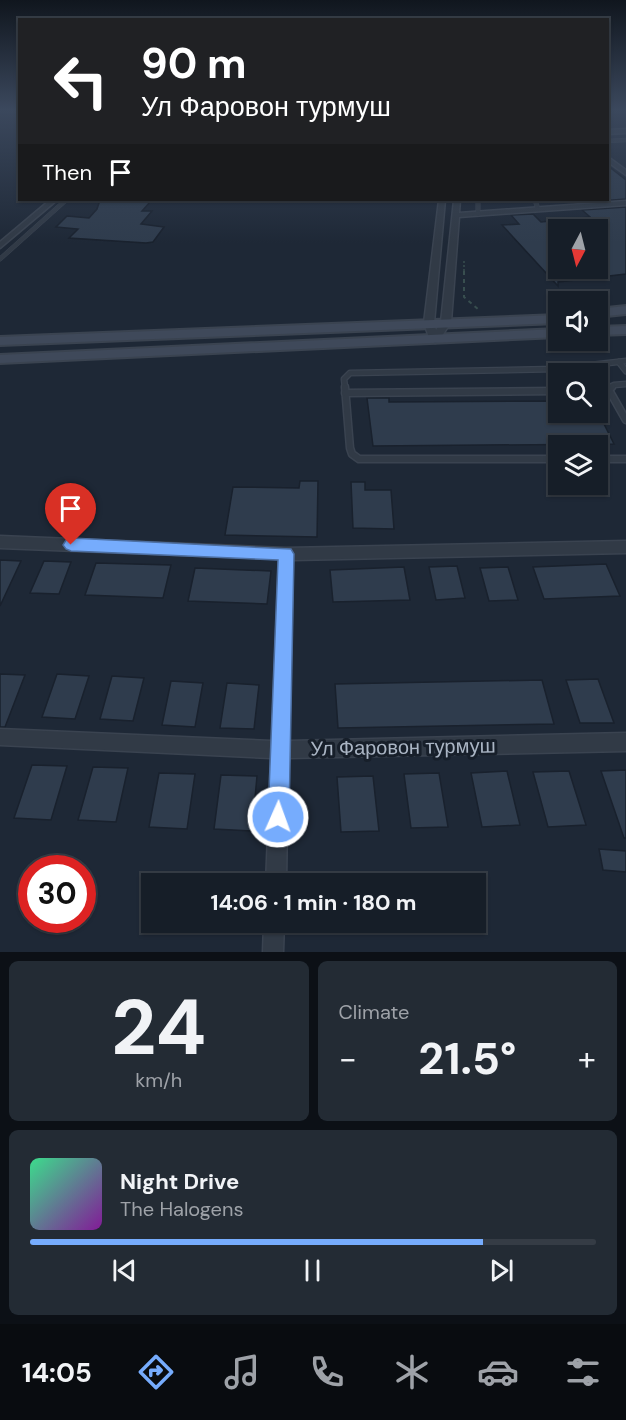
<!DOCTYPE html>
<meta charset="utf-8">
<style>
body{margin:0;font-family:"DM Sans",sans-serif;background:#232b34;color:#f1f3f6;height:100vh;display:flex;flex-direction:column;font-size:22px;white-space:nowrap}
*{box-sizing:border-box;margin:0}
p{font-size:20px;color:#9ea2a8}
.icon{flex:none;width:33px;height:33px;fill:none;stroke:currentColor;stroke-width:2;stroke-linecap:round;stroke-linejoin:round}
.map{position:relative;height:952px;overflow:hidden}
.details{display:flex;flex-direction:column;gap:9px;padding:9px;background:#0c1016;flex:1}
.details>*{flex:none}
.top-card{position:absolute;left:18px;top:18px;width:591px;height:183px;border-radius:0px;box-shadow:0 2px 4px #0004,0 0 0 2px #353c45;background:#202124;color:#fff;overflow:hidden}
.needle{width:39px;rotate:187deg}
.controls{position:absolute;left:548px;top:219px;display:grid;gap:12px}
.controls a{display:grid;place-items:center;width:60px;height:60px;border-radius:0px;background:#161e28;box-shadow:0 2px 4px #0004,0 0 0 2px #353c45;font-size:30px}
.speed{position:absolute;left:18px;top:855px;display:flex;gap:12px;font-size:30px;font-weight:700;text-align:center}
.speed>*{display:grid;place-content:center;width:78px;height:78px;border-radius:50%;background:#161e28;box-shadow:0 2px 4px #0004,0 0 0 2px #353c45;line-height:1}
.speed .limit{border:9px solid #d22;background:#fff;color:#111}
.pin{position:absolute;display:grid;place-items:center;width:51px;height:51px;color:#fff;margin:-62px -26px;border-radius:50% 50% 50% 0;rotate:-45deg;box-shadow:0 0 6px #0007}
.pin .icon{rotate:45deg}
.me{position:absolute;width:66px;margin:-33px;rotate:2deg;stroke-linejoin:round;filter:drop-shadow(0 0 4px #0008)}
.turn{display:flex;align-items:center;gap:21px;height:126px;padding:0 24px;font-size:27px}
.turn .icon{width:78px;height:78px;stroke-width:2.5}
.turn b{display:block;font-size:42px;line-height:51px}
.then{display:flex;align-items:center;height:57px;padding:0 24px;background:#0003;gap:12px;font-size:22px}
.big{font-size:45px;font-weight:700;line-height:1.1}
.details .card{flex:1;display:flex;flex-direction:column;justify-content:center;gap:9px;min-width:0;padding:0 21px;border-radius:9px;background:#232b34}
.details .dial{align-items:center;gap:0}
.dial b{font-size:78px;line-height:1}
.song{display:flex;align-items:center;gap:18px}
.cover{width:72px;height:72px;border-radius:9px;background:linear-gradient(135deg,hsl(150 70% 55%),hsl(290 70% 35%))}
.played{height:6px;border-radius:3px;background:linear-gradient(90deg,#76acfd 80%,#353c45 80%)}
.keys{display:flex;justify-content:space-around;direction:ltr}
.heat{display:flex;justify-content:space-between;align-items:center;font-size:33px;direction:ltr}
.details .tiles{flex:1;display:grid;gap:9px;grid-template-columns:1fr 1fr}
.card:last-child{grid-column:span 2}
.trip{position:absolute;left:141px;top:873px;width:345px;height:60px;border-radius:0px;background:#161e28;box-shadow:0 2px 4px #0004,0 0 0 2px #353c45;font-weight:700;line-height:60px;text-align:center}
.tab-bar{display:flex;height:96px;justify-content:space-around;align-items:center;background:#090c10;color:#9ea2a8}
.tab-bar .icon{width:42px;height:42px}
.tab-bar .active{color:#76acfd}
.tab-bar b{font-size:27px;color:#f1f3f6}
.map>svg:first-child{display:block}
.building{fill:#2f3c4d;stroke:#19212d;stroke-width:1.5;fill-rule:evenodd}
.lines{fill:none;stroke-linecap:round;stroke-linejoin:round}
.lane-far3-casing{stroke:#3a4350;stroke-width:4.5}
.lane-far2-casing{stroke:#3a4350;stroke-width:5}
.lane-far1-casing{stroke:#3a4350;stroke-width:7}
.lane-casing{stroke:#3a4350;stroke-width:9}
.street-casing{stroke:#3a4350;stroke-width:3}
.secondary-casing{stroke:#3a4350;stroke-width:4}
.path-far1{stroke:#384e4f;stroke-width:1.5;stroke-dasharray:2 2;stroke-linecap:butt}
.path{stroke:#384e4f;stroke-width:2;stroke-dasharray:4 4;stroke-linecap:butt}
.lane-far3{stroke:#313a46;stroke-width:3}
.lane-far2{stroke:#313a46;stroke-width:4}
.lane-far1{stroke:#313a46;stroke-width:4.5}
.lane{stroke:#313a46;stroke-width:6}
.street{fill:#313a46;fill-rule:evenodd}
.secondary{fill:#3f495a;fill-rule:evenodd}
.route{fill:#76acfd;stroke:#4d70a4;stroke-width:1.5}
.labels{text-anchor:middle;stroke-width:6;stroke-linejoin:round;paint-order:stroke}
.near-street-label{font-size:20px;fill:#aab5c4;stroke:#171f2a}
</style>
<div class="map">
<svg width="626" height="952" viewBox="0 0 626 952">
<rect width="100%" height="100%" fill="#1e2836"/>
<g class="building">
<path d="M608,166L626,180V199L573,203L569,200H608Z"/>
<path d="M100,200L150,202L142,211H152L141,224L164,227L153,242L146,243L69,238L78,229L56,227L67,216L89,218L97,209Z"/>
<path d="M626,207V274L558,282V286L502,225L519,224L511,215L533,214L541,222L590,217L582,210ZM558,230H597V268H558Z"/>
<path d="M367,398H389V402L558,401V412H598L614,444L373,446Z"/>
<path d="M300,481H318L317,537L225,535L233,487L299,488Z"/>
<path d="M351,482H365V490H391L394,529L353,528Z"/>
<path d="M0,560L21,561L0,606Z"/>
<path d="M44,561L71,562L59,594L30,593Z"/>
<path d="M96,563L171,565L163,598L85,595Z"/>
<path d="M606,564L620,596L544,599L533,567Z"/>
<path d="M457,566L465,598L436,600L429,567Z"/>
<path d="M404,567L410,600L333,602L330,570Z"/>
<path d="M508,567L518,600L489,601L480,568Z"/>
<path d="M195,568L271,571L267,604L188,601Z"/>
<path d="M0,674L25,675L5,727H0Z"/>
<path d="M57,674L89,676L75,719L42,717Z"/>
<path d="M112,676L144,678L133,721L100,719Z"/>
<path d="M598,679L614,723H580L566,680Z"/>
<path d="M542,680L554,724L338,728L335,684Z"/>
<path d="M171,681L203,683L195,727L162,725Z"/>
<path d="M227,683L259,685L254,729L220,728Z"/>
<path d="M32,765L67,766L51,820L14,818Z"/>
<path d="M93,767L128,768L116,822L78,820Z"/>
<path d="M626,770V838H624L601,771Z"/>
<path d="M507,771L520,825L482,827L471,773Z"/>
<path d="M569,771L586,825L548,827L533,772Z"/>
<path d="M159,773L195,774L187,829L149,827Z"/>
<path d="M439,773L448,827L411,828L404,774Z"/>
<path d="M221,775L257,776L252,831L214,829Z"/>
<path d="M373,776L379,831L341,832L337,777Z"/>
<path d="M599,849L626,851V872L603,870Z"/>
</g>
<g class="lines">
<g class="lane-far3-casing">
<path id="lane-far3" d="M608,141L626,140"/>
</g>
<g class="lane-far2-casing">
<g id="lane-far2">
<path d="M478,200V214"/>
<path d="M535,200L538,209"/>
<path d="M0,259L66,200"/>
</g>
</g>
<g class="lane-far1-casing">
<g id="lane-far1">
<path d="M619,362L626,371"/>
<path d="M345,388L344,379L350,373L556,369L626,361"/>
<path d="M611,388L614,385L626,384"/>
</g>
</g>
<g class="lane-casing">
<g id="lane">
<path d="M345,387L350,448L352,454L359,459H558"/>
<path d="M612,387L609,390L626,420"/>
<path d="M597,391L609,390"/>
<path d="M345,393L558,391"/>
<path d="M597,459H626"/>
</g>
</g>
<g class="street-casing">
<g id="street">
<path d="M626,129V133L608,134V130Z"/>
<path d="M608,157L626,170V175L608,162Z"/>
<path d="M50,200H57L0,248V242Z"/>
<path d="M439,200H445L434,323L436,330L441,322L454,200H460L459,213L626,201V205L459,217L451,322L438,342L435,343L430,340L424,323Z"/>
<path d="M0,536L286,548L626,541V553L293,560L289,741L626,733V751L288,758L286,884H266L271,758L0,745V729L272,741L279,559L0,548Z"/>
<path d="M264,922H284L283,952H263Z"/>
</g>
</g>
<g class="secondary-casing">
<g id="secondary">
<path d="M626,306V314L597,317V309Z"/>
<path d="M558,315V323L0,345V337Z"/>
<path d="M626,326V334L597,335V327Z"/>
<path d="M558,329V337L0,363V355Z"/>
</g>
</g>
<path class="path-far1" d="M464,261V273"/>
<path class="path" d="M464,271V297L479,310"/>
<use href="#lane-far3" class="lane-far3"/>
<use href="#lane-far2" class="lane-far2"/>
<use href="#lane-far1" class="lane-far1"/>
<use href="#lane" class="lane"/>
<use href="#street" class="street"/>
<use href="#secondary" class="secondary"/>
</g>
<linearGradient id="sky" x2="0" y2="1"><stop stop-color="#10161e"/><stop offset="0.45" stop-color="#3b485d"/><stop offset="1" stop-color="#3b485d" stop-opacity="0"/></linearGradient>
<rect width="626" height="243" fill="url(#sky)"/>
<path class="route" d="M71,538L291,549L294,554L289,817L286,824L278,827L271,824L268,817L278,560L71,551L66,549L63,545L66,540Z"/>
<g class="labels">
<g class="near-street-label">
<text transform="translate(403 747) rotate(-1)" y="7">Ул Фаровон турмуш</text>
</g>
</g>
</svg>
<div class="controls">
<a><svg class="needle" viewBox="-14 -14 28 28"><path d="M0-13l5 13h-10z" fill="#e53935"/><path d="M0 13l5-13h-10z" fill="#9ea2a8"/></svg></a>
<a><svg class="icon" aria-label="sound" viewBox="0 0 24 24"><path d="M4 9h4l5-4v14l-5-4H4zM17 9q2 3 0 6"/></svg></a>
<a><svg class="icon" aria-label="search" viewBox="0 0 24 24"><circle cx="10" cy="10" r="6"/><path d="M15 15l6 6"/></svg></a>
<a><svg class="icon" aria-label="layers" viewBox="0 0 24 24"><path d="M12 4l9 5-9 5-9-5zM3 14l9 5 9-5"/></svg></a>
</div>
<div class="speed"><div class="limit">30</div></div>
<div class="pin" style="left:71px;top:545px;background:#d93025"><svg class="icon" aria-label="arrive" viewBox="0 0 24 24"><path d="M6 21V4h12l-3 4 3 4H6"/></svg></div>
<svg class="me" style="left:278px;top:817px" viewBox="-20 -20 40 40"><circle r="17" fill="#76acfd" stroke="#fff" stroke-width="3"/><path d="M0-11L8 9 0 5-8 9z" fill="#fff"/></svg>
<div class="trip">14:06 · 1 min · 180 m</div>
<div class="top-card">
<div class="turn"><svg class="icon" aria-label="left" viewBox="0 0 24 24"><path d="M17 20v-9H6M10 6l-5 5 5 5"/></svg><div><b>90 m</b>Ул Фаровон турмуш</div></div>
<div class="then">Then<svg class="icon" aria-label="arrive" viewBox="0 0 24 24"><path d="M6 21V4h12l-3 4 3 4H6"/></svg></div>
</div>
</div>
<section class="details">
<div class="tiles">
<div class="card dial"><b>24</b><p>km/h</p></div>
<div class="card"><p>Climate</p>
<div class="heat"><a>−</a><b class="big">21.5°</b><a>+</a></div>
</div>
<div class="card">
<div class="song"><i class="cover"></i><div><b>Night Drive</b><p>The Halogens</p></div></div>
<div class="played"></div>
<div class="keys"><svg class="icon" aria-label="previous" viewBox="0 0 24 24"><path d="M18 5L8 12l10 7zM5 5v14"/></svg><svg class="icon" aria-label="pause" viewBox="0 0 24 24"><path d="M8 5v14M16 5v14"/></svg><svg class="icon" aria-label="next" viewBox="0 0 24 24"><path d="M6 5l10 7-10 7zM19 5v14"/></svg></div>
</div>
</div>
</section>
<nav class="tab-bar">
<b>14:05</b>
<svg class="icon active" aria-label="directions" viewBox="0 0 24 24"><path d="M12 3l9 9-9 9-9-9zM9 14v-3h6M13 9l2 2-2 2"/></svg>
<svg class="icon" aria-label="music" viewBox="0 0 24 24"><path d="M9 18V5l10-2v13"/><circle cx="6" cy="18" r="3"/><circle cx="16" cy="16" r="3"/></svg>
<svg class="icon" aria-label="phone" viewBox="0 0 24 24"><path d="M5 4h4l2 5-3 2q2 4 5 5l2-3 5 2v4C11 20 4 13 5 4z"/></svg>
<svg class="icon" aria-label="climate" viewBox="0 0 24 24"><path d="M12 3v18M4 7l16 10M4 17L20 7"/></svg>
<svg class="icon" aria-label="car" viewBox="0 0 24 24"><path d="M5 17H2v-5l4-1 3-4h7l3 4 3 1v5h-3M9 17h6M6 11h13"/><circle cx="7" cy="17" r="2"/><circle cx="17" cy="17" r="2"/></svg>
<svg class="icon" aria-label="filters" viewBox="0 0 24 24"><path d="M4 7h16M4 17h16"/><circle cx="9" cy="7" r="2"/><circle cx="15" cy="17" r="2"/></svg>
</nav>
